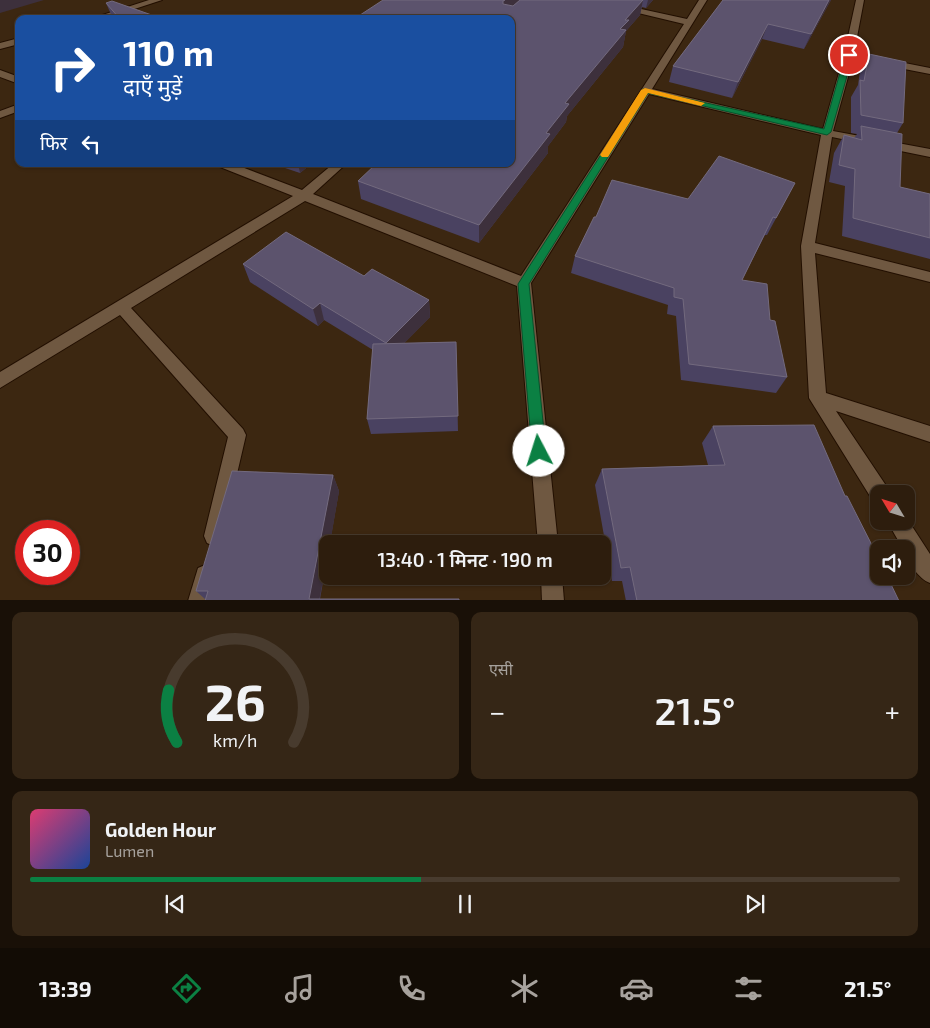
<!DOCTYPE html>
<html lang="hi">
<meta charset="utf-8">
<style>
body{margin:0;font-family:"Exo 2","Noto Sans Devanagari",sans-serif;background:#352616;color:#f1f3f6;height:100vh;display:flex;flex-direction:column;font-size:19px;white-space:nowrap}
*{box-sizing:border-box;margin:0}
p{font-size:16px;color:#a7a29d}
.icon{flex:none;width:28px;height:28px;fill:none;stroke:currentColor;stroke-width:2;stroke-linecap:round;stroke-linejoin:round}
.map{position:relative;height:600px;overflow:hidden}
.drawer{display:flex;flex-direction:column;gap:12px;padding:12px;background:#191007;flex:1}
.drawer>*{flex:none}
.banner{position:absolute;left:15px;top:15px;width:500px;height:152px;border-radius:10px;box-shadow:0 1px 4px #0004,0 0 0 1px #483b2e;background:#1a4fa0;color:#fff;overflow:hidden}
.needle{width:32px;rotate:308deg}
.controls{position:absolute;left:870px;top:485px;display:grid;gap:10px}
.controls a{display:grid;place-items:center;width:45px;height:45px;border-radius:10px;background:#2d1d0d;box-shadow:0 1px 4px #0004,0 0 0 1px #483b2e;font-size:25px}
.speed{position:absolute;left:15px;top:520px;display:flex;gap:10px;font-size:25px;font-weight:700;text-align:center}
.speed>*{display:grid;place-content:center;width:65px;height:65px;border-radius:50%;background:#2d1d0d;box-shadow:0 1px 4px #0004,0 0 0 1px #483b2e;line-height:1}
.speed .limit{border:8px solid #d22;background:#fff;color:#111}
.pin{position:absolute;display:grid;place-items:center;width:42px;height:42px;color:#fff;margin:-21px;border:2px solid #fff;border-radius:50%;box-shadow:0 1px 5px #0007}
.me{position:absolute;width:55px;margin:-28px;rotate:355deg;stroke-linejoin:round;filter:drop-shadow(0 0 4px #0008)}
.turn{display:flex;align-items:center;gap:18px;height:105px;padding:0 25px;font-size:22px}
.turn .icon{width:65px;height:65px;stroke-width:2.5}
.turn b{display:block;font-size:35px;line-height:42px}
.then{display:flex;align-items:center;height:48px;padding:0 25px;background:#0003;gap:10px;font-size:19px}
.big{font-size:38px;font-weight:600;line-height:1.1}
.drawer .card{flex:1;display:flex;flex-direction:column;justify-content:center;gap:8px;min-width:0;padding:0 18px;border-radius:10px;background:#352616}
.drawer .dial{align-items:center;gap:0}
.dial svg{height:130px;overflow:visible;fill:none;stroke:#483b2e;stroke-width:7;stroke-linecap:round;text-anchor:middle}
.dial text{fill:#f1f3f6;stroke:none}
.song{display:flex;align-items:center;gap:15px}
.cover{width:60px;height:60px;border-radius:8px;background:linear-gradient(135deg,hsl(340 70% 55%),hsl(220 70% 35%))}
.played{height:5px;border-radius:2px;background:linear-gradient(90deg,#0b8043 45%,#483b2e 45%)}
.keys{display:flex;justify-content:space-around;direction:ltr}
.heat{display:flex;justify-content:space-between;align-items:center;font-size:28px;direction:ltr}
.drawer .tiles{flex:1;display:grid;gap:12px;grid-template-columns:1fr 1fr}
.card:last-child{grid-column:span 2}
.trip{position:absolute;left:319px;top:535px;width:292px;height:50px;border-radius:10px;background:#2d1d0d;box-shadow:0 1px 4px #0004,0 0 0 1px #483b2e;font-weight:600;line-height:50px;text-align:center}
.tabs{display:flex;height:80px;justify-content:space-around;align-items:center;background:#120c05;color:#a7a29d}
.tabs .icon{width:35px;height:35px}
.tabs .active{color:#0b8043}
.tabs b{font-size:22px;color:#f1f3f6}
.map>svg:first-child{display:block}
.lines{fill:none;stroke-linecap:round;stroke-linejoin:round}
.minor-casing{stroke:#220f00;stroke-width:2}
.minor{fill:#6f5841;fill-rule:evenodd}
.wall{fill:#4a4261}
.shaded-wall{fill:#3d303c}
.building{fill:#5c536d;stroke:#736a7e}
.route{fill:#0b8043;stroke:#07532c}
.slow{fill:#f59e0b}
</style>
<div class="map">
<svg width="930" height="601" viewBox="0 0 930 601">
<rect width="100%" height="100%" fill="#3c2711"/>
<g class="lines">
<g class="minor-casing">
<g id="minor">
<path d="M149,0H162L104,19H90Z"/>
<path d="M584,0H600L687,19L699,0H707L652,89L823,129L844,55L856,0H864L854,53L930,68V74L853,59L833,131L930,149V157L832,137L815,243L930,272V282L815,253L826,393L930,426V442L836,411L887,487L890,494H879V503L873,501L809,398L801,246L821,135L649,94L531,283L558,544H538L517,286L305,201L131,308L243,429L246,435L221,543L214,546L207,543L204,536L228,437L120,315L0,388V372L293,196L220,167L218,164H234L302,190L333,164H346L313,194L521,276L684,24Z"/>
<path d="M19,38V44L0,49V43Z"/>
<path d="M0,70L19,77V84L0,77Z"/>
<path d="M19,104V111L0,118V111Z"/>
<path d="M906,517L930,554V583C919,579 906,561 906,549H903L887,521H906Z"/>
<path d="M205,565L212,568L215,575L210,601H188L198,568Z"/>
<path d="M541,576H562L564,601H542Z"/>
</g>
</g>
<use href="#minor" class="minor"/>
</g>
<g class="wall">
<path d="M383,0H653L646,8L642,7L640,15L626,31L623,47L567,116L566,122L548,146V153L479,243L361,199L358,181L511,164Z"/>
<path d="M723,0H831L804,49L762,39L732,98L669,82L673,66Z"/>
<path d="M106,3L163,19H113Z"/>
<path d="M869,54L903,123L897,133L900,187L930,194V259L842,236L845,186L829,182L834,153L844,135L854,138L857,134L851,133V97L858,85L860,71Z"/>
<path d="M273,164H311L300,173Z"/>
<path d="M795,183L767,235H765L742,280L770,320L787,377L776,393L681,380L676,316L667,314L668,305L571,273L575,256L596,217L688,199Z"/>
<path d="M243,264L364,276L429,300L430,317L404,343L456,342L458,431L371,434L367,419L373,350L324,320L318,326L250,282Z"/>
<path d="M713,426L845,496L899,601H626L622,581H612L595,485L602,469L708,465L702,443Z"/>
<path d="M333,475L339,491L320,599H205L196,591Z"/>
</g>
<g class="shaded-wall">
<path d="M0,0H44L0,13Z"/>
<path d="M505,0H522L503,18V1Z"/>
<path d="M643,0L640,15L626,31L623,47L567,116L566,122L548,146V153L479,243V225L546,133L565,103L620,29L625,20Z"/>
<path d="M648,0H653L646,8Z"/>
<path d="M829,0H831L804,49L811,34Z"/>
<path d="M768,24L762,39L732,98L738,82Z"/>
<path d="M298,164H311L300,173Z"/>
<path d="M429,300L430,317L388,360L386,343Z"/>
<path d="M320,303L324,320L318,326L313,309Z"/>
<path d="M333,475L339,491L330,544H328V556L319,601L309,599Z"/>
</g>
<g class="building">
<path d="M383,0H505L503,1V4L513,6L520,0H643L625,20H629L620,29L626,30L565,103L569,104L546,133L550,134L479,225L358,181L376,164H511V19H354Z"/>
<path d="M723,0H829L811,34L768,24L738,82L673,66Z"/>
<path d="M112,1L163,19H120L106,3Z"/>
<path d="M869,54L906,62L903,123L861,115L860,80L864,81Z"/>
<path d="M861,126L902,134L900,187L930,194V238L853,218L855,169L839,165L844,135L862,140Z"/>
<path d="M719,156L795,183L776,218L773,217L742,280L767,284L770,320L775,321L787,377L689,364L683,299L674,297V288L575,256L594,217H596L612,180L688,199Z"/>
<path d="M286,232L364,276L372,269L429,300L386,343L320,303L313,309L243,264Z"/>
<path d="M456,342L458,416L367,419L373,344Z"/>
<path d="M814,425L845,496H847L879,559V576H887L899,601H637L630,567L621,568L602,469L725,465L713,426Z"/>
<path d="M232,471L333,475L309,599H459V601H205L208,591H196Z"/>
</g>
<path class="route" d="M849,53L853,55L831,132L827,135L648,93L529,284L546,451L544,455L539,457L534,455L532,451L518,284L643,89L824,129L845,55Z"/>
<path class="slow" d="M645,88L705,103L701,106L648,93L608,157H602L600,155L641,90Z"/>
</svg>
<div class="controls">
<a><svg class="needle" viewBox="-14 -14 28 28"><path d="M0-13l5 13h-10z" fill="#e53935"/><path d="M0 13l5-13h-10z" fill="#a7a29d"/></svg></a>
<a><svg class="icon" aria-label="sound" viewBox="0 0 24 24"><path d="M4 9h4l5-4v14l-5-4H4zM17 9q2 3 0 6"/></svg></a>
</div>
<div class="speed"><div class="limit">30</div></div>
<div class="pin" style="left:849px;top:55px;background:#d93025"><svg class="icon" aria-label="arrive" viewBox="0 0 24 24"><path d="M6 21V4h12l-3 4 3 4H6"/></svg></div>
<svg class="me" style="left:539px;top:451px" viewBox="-20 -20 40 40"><circle r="19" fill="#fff"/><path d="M0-13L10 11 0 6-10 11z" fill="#0b8043"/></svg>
<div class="trip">13:40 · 1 मिनट · 190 m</div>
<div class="banner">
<div class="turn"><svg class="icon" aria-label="right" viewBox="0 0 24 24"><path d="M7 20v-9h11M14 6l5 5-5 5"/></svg><div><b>110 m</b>दाएँ मुड़ें</div></div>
<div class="then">फिर<svg class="icon" aria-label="left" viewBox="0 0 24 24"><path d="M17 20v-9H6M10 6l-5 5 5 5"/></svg></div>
</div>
</div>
<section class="drawer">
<div class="tiles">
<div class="card dial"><svg viewBox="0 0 100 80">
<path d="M14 69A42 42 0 1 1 86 69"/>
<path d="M14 69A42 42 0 0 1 9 37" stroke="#0b8043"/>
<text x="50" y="56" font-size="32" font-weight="700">26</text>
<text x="50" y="72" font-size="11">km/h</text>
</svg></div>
<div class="card"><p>एसी</p>
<div class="heat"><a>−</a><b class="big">21.5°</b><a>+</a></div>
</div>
<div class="card">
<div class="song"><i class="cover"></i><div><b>Golden Hour</b><p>Lumen</p></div></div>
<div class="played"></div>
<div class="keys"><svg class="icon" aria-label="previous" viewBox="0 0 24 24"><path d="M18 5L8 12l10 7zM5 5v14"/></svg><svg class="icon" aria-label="pause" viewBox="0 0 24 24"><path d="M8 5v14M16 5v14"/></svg><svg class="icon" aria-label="next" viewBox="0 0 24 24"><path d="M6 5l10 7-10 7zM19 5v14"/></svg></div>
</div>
</div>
</section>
<nav class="tabs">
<b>13:39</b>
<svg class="icon active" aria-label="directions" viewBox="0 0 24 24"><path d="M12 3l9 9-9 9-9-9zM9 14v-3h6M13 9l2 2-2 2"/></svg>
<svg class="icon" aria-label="music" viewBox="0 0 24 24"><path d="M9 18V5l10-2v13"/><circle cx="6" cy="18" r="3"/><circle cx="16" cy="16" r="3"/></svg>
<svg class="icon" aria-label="phone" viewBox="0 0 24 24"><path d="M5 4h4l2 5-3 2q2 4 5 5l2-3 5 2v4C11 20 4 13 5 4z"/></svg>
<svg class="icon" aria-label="climate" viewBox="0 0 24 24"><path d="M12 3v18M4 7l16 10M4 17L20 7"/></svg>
<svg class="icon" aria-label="car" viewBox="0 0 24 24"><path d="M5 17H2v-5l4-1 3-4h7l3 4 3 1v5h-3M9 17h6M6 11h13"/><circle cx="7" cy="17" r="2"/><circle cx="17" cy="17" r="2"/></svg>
<svg class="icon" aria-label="filters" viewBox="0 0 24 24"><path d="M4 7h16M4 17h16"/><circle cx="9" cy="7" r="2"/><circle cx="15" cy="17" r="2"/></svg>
<b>21.5°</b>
</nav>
